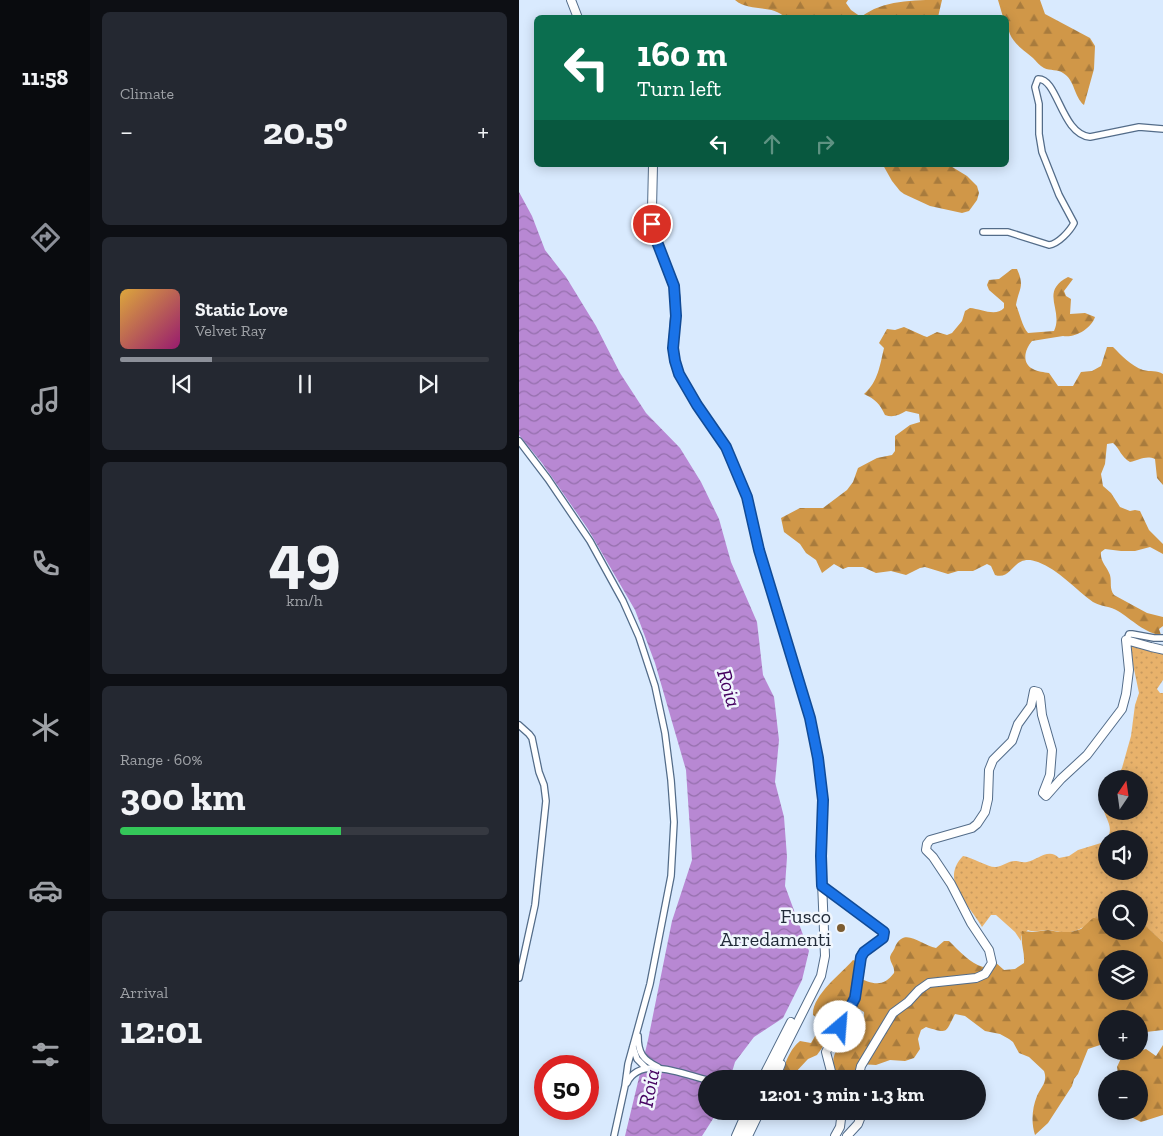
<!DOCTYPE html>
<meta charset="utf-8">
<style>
body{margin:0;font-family:"Zilla Slab",serif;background:#242831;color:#f1f3f6;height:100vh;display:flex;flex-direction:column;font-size:19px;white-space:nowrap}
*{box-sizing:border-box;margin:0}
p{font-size:16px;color:#9ea1a6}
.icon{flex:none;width:28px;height:28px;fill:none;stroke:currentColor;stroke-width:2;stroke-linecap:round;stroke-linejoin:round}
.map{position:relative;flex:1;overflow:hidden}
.sheet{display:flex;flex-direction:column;gap:12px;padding:12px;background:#0d0f14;width:429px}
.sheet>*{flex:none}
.top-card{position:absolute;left:15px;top:15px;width:475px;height:152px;border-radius:8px;box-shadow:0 2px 12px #0003;background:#0b6e4f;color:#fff;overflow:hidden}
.needle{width:32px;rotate:13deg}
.buttons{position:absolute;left:579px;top:770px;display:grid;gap:10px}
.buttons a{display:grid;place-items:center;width:50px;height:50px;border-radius:50%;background:#171b24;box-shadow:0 2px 12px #0003;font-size:25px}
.speed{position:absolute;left:15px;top:1055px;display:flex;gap:10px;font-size:25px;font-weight:700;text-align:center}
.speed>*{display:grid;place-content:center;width:65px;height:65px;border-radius:50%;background:#171b24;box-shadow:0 2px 12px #0003;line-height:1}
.speed .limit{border:8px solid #d22;background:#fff;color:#111}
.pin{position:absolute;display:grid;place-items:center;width:42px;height:42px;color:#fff;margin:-21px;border:2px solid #fff;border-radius:50%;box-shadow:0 1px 5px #0007}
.me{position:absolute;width:55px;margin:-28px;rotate:27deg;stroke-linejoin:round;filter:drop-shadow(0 0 4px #0008)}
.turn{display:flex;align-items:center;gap:18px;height:105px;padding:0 20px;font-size:22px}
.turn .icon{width:65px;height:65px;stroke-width:2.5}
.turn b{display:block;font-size:35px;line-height:42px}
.lanes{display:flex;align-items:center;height:48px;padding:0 20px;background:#0003;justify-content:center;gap:25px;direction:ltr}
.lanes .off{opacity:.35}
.big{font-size:38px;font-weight:700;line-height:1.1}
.sheet .tile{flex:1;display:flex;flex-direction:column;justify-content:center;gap:8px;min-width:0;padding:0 18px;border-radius:8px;background:#242831}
.sheet .dial{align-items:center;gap:0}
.dial b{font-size:65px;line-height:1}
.song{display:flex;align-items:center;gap:15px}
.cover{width:60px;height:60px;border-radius:8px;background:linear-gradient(135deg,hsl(40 70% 55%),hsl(320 70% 35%))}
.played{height:5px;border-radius:2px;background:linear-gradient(90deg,#8c9099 25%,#363941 25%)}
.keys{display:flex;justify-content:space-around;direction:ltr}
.heat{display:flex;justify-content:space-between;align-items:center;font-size:28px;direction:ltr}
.charge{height:8px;border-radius:4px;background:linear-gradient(90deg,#34c759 60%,#363941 0)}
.trip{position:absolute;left:179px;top:1070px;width:288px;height:50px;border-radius:25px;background:#171b24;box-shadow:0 2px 12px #0003;font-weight:700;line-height:50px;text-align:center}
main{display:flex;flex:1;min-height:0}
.tab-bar{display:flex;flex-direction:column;width:90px;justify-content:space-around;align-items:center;background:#090b0e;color:#9ea1a6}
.tab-bar .icon{width:35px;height:35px}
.tab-bar .current{color:#8c9099}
.tab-bar b{font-size:22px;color:#f1f3f6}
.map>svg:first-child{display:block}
.grass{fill:url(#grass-dots)}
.forest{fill:url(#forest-firs);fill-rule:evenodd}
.water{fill:url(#water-waves)}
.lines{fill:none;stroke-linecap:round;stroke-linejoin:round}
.minor-casing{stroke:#536c89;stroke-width:8}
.major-casing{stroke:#536c89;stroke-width:10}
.minor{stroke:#fff;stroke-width:5.5}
.major{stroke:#fff;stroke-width:8}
.route-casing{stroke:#114b97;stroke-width:12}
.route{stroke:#1a73e8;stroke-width:9}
.poi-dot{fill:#7c5c31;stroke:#f0f6fd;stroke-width:2}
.labels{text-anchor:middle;stroke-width:5;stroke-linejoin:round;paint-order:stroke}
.poi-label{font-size:20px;fill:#222c39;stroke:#f0f6fd;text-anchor:end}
.water-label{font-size:21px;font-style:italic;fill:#450060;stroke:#f0f6fd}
</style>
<main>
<nav class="tab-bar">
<b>11:58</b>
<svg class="icon current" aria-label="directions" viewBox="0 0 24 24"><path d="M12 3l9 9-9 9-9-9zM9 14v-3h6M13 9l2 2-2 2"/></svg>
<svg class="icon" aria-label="music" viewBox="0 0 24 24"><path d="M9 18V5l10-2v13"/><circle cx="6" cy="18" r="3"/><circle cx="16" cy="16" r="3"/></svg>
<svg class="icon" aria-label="phone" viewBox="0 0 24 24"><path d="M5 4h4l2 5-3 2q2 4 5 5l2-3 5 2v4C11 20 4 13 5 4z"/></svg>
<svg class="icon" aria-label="climate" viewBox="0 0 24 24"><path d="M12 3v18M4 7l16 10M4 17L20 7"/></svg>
<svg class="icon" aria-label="car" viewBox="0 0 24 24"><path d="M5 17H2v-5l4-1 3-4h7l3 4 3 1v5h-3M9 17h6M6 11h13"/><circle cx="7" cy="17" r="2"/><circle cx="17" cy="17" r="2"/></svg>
<svg class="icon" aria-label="filters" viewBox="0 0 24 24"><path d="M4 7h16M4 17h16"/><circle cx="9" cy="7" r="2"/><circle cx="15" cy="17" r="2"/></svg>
</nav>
<section class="sheet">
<div class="tile"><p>Climate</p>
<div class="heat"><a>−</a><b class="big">20.5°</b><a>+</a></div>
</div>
<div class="tile">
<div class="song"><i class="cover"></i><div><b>Static Love</b><p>Velvet Ray</p></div></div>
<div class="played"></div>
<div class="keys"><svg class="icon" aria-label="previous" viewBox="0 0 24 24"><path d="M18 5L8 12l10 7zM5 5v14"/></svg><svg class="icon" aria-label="pause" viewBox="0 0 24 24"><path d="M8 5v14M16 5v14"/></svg><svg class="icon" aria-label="next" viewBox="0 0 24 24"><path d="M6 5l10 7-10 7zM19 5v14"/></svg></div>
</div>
<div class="tile dial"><b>49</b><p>km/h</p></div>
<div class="tile"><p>Range · 60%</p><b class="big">300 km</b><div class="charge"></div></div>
<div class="tile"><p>Arrival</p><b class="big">12:01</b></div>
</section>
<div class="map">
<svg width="645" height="1136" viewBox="0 0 645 1136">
<defs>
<pattern id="grass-dots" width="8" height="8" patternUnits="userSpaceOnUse" patternTransform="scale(1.25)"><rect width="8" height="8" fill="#e8b26b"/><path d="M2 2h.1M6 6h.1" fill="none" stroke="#c7995e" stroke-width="1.8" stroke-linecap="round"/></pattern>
<pattern id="forest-firs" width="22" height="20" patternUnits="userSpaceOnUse" patternTransform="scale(1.25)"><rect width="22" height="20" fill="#d09748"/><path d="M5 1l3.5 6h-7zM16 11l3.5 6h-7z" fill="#a87b3d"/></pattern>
<pattern id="water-waves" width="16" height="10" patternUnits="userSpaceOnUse" patternTransform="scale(1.25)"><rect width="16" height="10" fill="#b888d3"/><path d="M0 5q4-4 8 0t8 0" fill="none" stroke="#956fac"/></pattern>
</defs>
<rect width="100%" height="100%" fill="#d9eafe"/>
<path class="grass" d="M613,644L644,652V680L638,689L641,693H645L644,942L620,921V899H588L587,919C572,917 566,930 552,932C543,934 536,930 528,930C521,930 516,933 509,930L502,936V941L496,932L477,915H472L463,927C450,904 420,881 444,856C453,857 470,868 477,867C484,866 489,861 496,861C500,861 503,863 508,862C518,860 530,847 540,858L550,856L559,850L582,843L588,839V871H620V839H588C596,826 585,818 584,806C584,802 586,797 587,793L588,811H620V779H597L603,768L612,736L616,705L620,693L610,645Z"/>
<g class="forest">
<path d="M216,0H329L327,3L332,10L342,17C364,0 394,0 423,0L419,17L267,18C252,3 231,13 216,0Z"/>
<path d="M479,0H521L526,14L571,38L576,46L575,69L565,105C555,97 556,80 544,73C539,69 531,71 525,68C521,66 517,61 514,58C499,46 488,39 488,18L484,17Z"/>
<path d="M364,165H430L448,176L458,186L460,193L458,200L450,211L443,213L411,206L385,194L381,191L373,181Z"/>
<path d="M493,269H498C506,287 500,288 497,305C501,314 503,326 509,333L535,331C545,310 520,292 549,277L554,279L545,291L547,296L552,299L551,314L566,313L576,317C572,329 556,338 544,336L513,341C506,349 502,363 514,369C519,372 525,372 530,373L539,386H554L562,372L573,371L582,366L588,347H594C602,355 612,366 624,370C631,372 638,370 644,374V485L638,478L636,459C627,455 620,460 611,462C602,457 601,449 594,443L588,444L586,464L582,474L584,486L592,493L601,507L611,511L616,510L621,511L630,530L644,544V554L631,547L616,551H602L586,549L582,552C581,562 588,566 591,575C593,583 590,588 595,595L628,613L644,617V626L640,629L642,635C627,634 612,619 599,611C592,606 582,607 574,602C556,589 540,570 519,562C493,552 495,581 476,575L472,566L468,564L454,571H439L429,574L406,567L401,568L387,575L372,571L357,573L344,567H329L324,569L315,564L303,573L297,560L287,553L281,544L265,532L262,518L281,508H304L328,490L334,482L339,468L358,458L373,455L376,451V436L391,425L401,422L400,414L387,411C380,415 374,418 366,415C361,404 356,399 345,394C359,382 361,365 365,348L360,343L368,329L376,330L385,327L405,336L408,337L418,332L428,335L433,333L443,321L446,311L451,308C462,309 477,317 485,308V303L470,290L468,285L470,280L480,279Z"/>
<path d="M574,918L587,919L588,931H620L621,921L644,942V1030L627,1032L620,1035V1019H588L587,1043L569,1049L559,1074L555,1079L553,1086L529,1123L516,1135C512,1123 513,1108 518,1096C522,1087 529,1082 525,1071L510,1057L500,1053L494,1042L490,1039L481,1034L466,1031L446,1016L436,1014C426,1033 430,1034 407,1027L402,1030L399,1039L401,1049L395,1058L386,1061L371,1060L357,1065L341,1064C337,1071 335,1079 325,1079C321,1079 318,1077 316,1073C313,1066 313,1052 321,1048C324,1046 328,1046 332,1043C340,1036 346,1022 345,1012L340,1009L330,1010L298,1055L289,1059L275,1074L270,1076H265C263,1065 273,1047 281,1041L292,1043L302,1026L303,1021L294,1015C293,995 322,974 334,960L339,962L338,977C353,984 364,988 375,973C376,967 372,964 371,958C371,954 375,951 376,947C385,926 402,945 417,948L425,941H430C440,951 451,963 464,967L475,961L485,970L496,969L505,963C506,952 501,943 503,931L514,932L529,930L540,932H552L562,929ZM588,959H620V991H588Z"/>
<path d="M644,1045V1115L622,1122L610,1116L608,1111H620V1079H600L598,1067L603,1056L627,1049L637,1056Z"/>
</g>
<path class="water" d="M0,192L13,216L26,250L47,277L77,326L101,373L127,413L161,448L182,482L200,519L212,562L238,622L244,675L255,697L260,740L256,782L265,817L268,857L266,886L290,951L283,980L264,1018L235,1037L216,1062L211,1079H188V1111H199L183,1136H106L129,1040L153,921L173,860L167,770L136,663L116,610L69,529L23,463L0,435Z"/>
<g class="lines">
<g class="minor-casing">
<g id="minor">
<path d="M464,232H489L530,245C539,244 551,231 555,223L540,195L523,152L520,134V104L516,87L519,79C539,78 542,134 571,137L620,127L645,129"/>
<path d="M0,441L29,479L71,541L104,601L120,637L136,686L146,733L152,780L155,822L152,876L131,984L109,1064L106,1086L95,1136"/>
<path d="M608,639L610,634H613L635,638H645"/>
<path d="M0,725L10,734L13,738L20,772L25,785L27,801L16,905L0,978"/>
<path d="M119,1036C119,1053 124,1060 139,1067"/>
<path d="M114,1047L118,1059L127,1068"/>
<path d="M108,1083C121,1055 164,1074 188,1080"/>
</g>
</g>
<g class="major-casing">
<g id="major">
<path d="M52,0L59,18"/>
<path d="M134,165L133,209L135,234L155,286L157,301L154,348L156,361L160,374L178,405L207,447L228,497L240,550L291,718L299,758L304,800L302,857L306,956L302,976L250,1079"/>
<path d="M303,886L365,932L364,938L343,954L336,998L307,1052L314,1079"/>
<path d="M240,1079L246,1073L272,1022"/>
<path d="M256,1079L262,1064"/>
<path d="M339,1079L342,1066L374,1013L389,1002L400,990L410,983L457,978L466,974L473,963L470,950L452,923L432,884L414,857L407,850L408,844L411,840L453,828L458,824L466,812L469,799L470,770L474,760L493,741L499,724L512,706L515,691L519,692L521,697L523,715L533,750L531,775L524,793L527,796L542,779L568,755L603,709L607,694L610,670L607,640L632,647L645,650"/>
<path d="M217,1136L228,1111"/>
<path d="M223,1136L236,1111"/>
<path d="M229,1136L241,1111"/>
<path d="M316,1136L321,1127L323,1111"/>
<path d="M328,1136L339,1124L344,1111"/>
</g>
</g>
<use href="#minor" class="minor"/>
<use href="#major" class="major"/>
</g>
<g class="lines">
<g class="route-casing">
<path id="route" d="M133,224L135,234L155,286L157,316L154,348L156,361L160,374L178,405L207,447L228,497L240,550L291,718L299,758L304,800L302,856L303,886L365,932L364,938L345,952L342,957L336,998L321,1027"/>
</g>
<use href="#route" class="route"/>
</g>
<circle class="poi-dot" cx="322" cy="928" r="5"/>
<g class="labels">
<g class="poi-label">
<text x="312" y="923">Fusco<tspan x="312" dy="23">Arredamenti</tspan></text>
</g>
<g class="water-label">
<text transform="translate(210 688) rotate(73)" y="7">Roia</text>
<text transform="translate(130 1088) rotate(-79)" y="7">Roia</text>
</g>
</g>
</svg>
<div class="buttons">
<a><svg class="needle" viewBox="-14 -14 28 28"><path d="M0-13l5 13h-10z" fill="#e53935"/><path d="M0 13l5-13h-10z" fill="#9ea1a6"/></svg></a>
<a><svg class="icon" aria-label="sound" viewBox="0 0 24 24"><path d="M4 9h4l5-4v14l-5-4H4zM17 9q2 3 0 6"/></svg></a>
<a><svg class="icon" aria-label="search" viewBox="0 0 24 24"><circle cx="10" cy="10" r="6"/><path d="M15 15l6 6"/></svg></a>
<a><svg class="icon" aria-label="layers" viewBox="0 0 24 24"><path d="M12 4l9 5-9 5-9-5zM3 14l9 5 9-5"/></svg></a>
<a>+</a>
<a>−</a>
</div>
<div class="speed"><div class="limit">50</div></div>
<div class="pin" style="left:133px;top:224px;background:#d93025"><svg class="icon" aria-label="arrive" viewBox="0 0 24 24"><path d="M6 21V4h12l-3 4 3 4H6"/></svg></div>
<svg class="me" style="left:321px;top:1027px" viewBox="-20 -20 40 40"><circle r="19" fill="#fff"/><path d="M0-13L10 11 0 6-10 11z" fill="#1a73e8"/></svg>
<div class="trip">12:01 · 3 min · 1.3 km</div>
<div class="top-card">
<div class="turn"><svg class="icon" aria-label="left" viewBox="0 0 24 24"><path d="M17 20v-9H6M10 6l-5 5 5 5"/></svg><div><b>160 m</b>Turn left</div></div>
<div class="lanes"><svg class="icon" aria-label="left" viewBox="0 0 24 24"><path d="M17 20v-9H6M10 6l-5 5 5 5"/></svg><svg class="icon off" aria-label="ahead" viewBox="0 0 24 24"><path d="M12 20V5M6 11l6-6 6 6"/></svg><svg class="icon off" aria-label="right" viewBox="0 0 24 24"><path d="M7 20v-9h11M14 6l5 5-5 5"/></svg></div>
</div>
</div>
</main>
